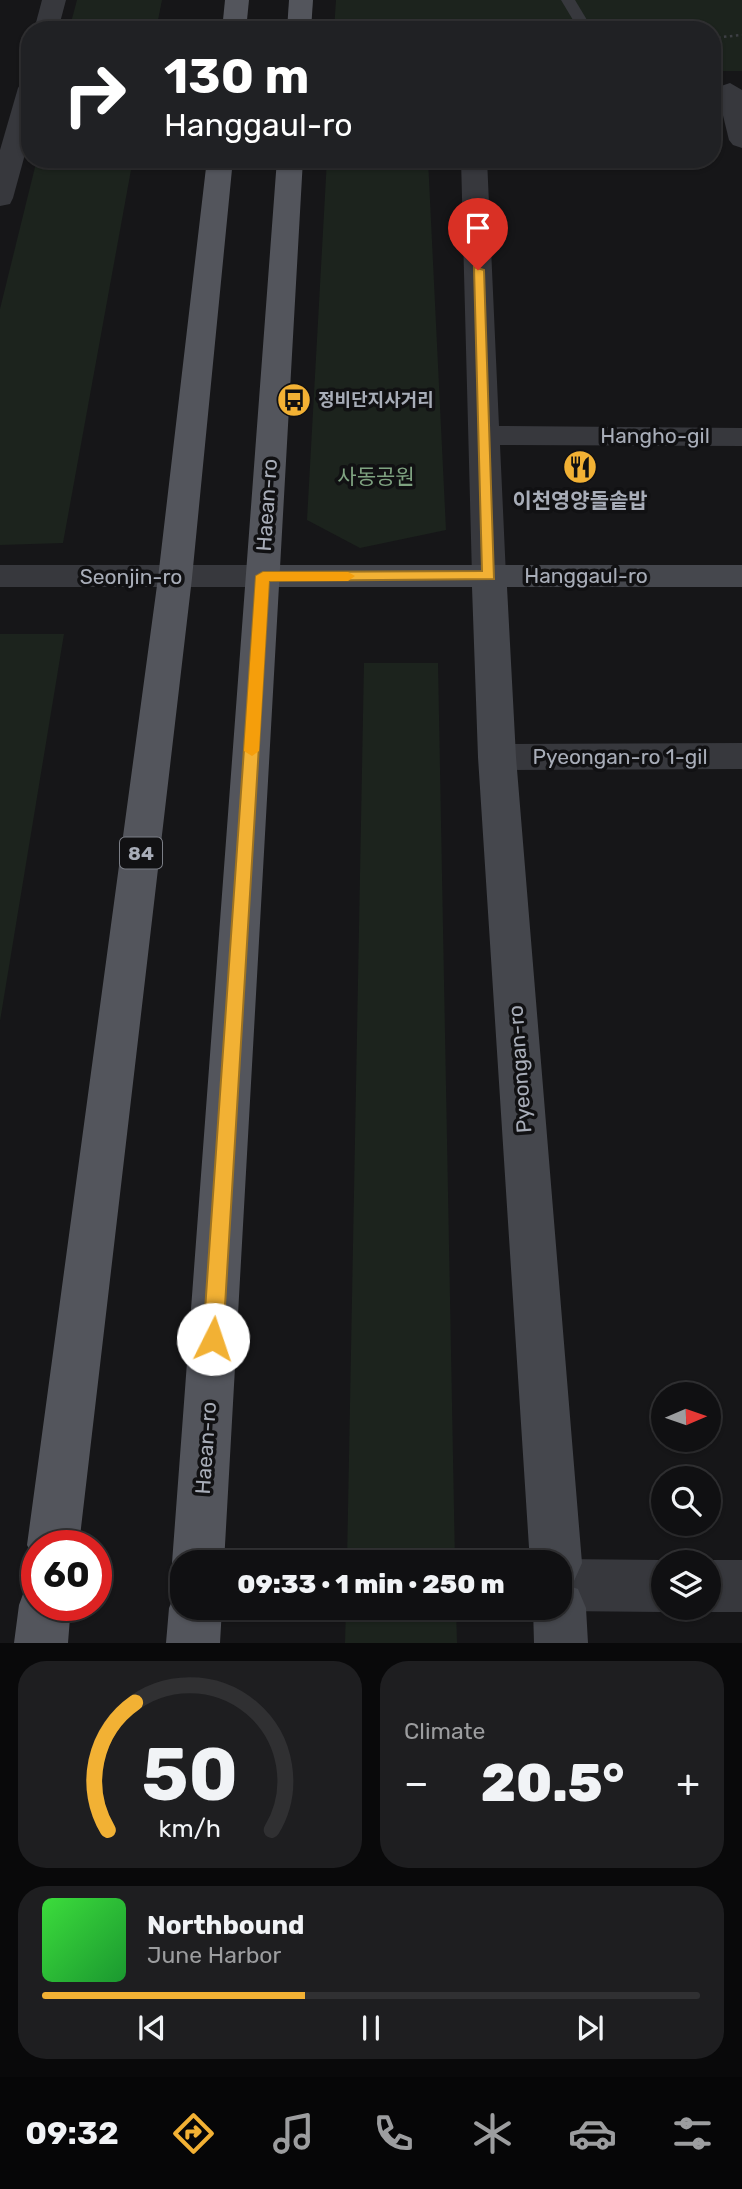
<!DOCTYPE html>
<meta charset="utf-8">
<style>
body{margin:0;font-family:Rubik,"Noto Sans KR",sans-serif;background:#1e1e20;color:#f1f3f6;height:100vh;display:flex;flex-direction:column;font-size:26px;white-space:nowrap}
*{box-sizing:border-box;margin:0}
p{font-size:23px;color:#9c9d9f}
.icon{flex:none;width:38px;height:38px;fill:none;stroke:currentColor;stroke-width:2;stroke-linecap:round;stroke-linejoin:round}
.map{position:relative;height:1643px;overflow:hidden}
.panel{display:flex;flex-direction:column;gap:18px;padding:18px;background:#09090a;flex:1}
.panel>*{flex:none}
.hud{position:absolute;left:21px;top:21px;width:700px;height:147px;border-radius:28px;box-shadow:0 2px 5px #0004,0 0 0 2px #303032;background:#202124;color:#fff;overflow:hidden}
.needle{width:46px;rotate:88deg}
.tools{position:absolute;left:651px;top:1382px;display:grid;gap:14px}
.tools a{display:grid;place-items:center;width:70px;height:70px;border-radius:50%;background:#101012;box-shadow:0 2px 5px #0004,0 0 0 2px #303032;font-size:35px}
.speed{position:absolute;left:21px;top:1530px;display:flex;gap:14px;font-size:35px;font-weight:700;text-align:center}
.speed>*{display:grid;place-content:center;width:91px;height:91px;border-radius:50%;background:#101012;box-shadow:0 2px 5px #0004,0 0 0 2px #303032;line-height:1}
.speed .limit{border:10px solid #d22;background:#fff;color:#111}
.pin{position:absolute;display:grid;place-items:center;width:60px;height:60px;color:#fff;margin:-72px -30px;border-radius:50% 50% 50% 0;rotate:-45deg;box-shadow:0 0 7px #0007}
.pin .icon{rotate:45deg}
.me{position:absolute;width:77px;margin:-38px;rotate:4deg;stroke-linejoin:round;filter:drop-shadow(0 0 5px #0008)}
.turn{display:flex;align-items:center;gap:24px;height:147px;padding:0 28px;font-size:32px}
.turn .icon{width:91px;height:91px;stroke-width:2.5}
.turn b{display:block;font-size:49px;line-height:60px}
.big{font-size:52px;font-weight:800;line-height:1.1}
.panel .card{flex:1;display:flex;flex-direction:column;justify-content:center;gap:10px;min-width:0;padding:0 24px;border-radius:28px;background:#1e1e20}
.panel .dial{align-items:center;gap:0}
.dial svg{height:182px;overflow:visible;fill:none;stroke:#303032;stroke-width:7;stroke-linecap:round;text-anchor:middle}
.dial text{fill:#f1f3f6;stroke:none}
.song{display:flex;align-items:center;gap:21px}
.cover{width:84px;height:84px;border-radius:10px;background:linear-gradient(135deg,hsl(120 70% 55%),hsl(130 70% 35%))}
.played{height:7px;border-radius:4px;background:linear-gradient(90deg,#f2b134 40%,#303032 40%)}
.keys{display:flex;justify-content:space-around;direction:ltr}
.heat{display:flex;justify-content:space-between;align-items:center;font-size:38px;direction:ltr}
.panel .tiles{flex:1;display:grid;gap:18px;grid-template-columns:1fr 1fr}
.card:last-child{grid-column:span 2}
.trip{position:absolute;left:170px;top:1550px;width:402px;height:70px;border-radius:28px;background:#101012;box-shadow:0 2px 5px #0004,0 0 0 2px #303032;font-weight:800;line-height:70px;text-align:center}
.menu{display:flex;height:112px;justify-content:space-around;align-items:center;background:#060607;color:#9c9d9f}
.menu .icon{width:49px;height:49px}
.menu .on{color:#f2b134}
.menu b{font-size:32px;color:#f1f3f6}
.map>svg:first-child{display:block}
.green{fill:#1c231d}
.lines{fill:none;stroke-linecap:round;stroke-linejoin:round}
.path{stroke:#3d3f44;stroke-width:2.5;stroke-dasharray:2.5 3.5;stroke-linecap:butt}
.lane{fill:#37383d;fill-rule:evenodd}
.street{fill:#37383d;fill-rule:evenodd}
.secondary{fill:#45474d;fill-rule:evenodd}
.primary{fill:#53555c;fill-rule:evenodd}
.route{fill:#f2b134;stroke:#9d7322;stroke-width:2}
.slow{fill:#f59e0b}
.labels{text-anchor:middle;stroke-width:7;stroke-linejoin:round;paint-order:stroke}
.far-poi-label{font-size:18px;font-weight:bold;fill:#a8adb8;stroke:#111113;text-anchor:start}
.shield{fill:#111113;stroke:#7b7e86;stroke-width:2}
.shield-label{font-size:19px;font-weight:bold;fill:#a8adb8}
.street-label{font-size:21px;fill:#a8adb8;stroke:#111113}
.park-label{font-size:21px;fill:#7fa381;stroke:#111113}
.poi-label{font-size:21px;font-weight:bold;fill:#a8adb8;stroke:#111113}
</style>
<div class="map">
<svg width="742" height="1643" viewBox="0 0 742 1643">
<rect width="100%" height="100%" fill="#161618"/>
<g class="green">
<path d="M77,0H162L156,30H69Z"/>
<path d="M336,0H742V71H712V30H334Z"/>
<path d="M37,159H133L63,543L0,545V309Z"/>
<path d="M327,159H428L446,530L360,548L307,520Z"/>
<path d="M0,634H64L0,1021Z"/>
<path d="M364,663H438L455,1563H347Z"/>
<path d="M346,1608H456L457,1643H345Z"/>
</g>
<g class="lines">
<path class="path" d="M712,38L742,35"/>
<path class="lane" d="M561,0H575L593,30H579Z"/>
<g class="street">
<path d="M42,0H66L58,30H34Z"/>
<path d="M30,81V136L13,198L10,204L0,206V150L18,88L21,83Z"/>
<path d="M730,83L742,90V148L733,145L729,140L717,91L721,86Z"/>
<path d="M461,159H487L499,426L742,428V446L500,445L506,576L501,584L489,587L477,584L472,576Z"/>
<path d="M0,565H263L275,568L280,576L275,584L263,587H0Z"/>
<path d="M742,743V769L497,770L484,766L478,757L484,748L497,744Z"/>
<path d="M560,1559L663,1560L670,1563H663V1608H673L663,1612L560,1611L553,1608H560V1563H550Z"/>
<path d="M709,1560H742V1612H709L699,1608H709V1563H702Z"/>
</g>
<path class="secondary" d="M263,565H742V587H507L516,757L582,1563L574,1581L566,1585L578,1589L586,1608L588,1643H534L533,1608H560V1563H530L478,757L472,587H263L251,584L246,576L251,568Z"/>
<g class="primary">
<path d="M225,0H249L246,30H222Z"/>
<path d="M289,0H313L311,30H287Z"/>
<path d="M207,159H233L192,578L79,1545H37V1564L27,1545L158,578Z"/>
<path d="M277,159H303L224,1563H182V1582L172,1563Z"/>
<path d="M37,1582V1605H71L68,1643H14L19,1605L26,1586Z"/>
<path d="M182,1587V1608H222L220,1643H166L169,1608L177,1589Z"/>
</g>
</g>
<path class="route" d="M474,267L484,270L494,579L269,581L223,1339L220,1346L213,1348L206,1346L203,1339L256,576L263,572L482,571Z"/>
<path class="slow" d="M263,572H348L355,576L348,581H269L259,751L252,756L244,751L256,576Z"/>
<defs>
<g id="bus-disc" transform="scale(1.75)"><circle r="9.5" fill="#f2b134" stroke="#111113"/><path d="M-5-6H5V4H4V6H2V4H-2V6H-4V4H-5ZM-3.5-4V0h7V-4ZM-3.5 1.2v1.5H-2V1.2ZM2 1.2v1.5H3.5V1.2Z" fill="#111"/></g>
<g id="restaurant-disc" transform="scale(1.75)"><circle r="9.5" fill="#f2b134" stroke="#111113"/><path d="M-5-6h1v4h1v-4h1v4h1v-4h1v5L-1.5 .5V6h-2V.5L-5-1ZM5-6V6H3V1.5H1.5Q1.5-4 5-6Z" fill="#111"/></g>
</defs>
<g fill-rule="evenodd">
<use href="#bus-disc" x="294" y="400"/>
<use href="#restaurant-disc" x="580" y="467"/>
</g>
<g class="labels">
<g class="far-poi-label">
<text x="318" y="406">정비단지사거리</text>
</g>
<rect class="shield" x="120" y="837.5" width="42" height="31" rx="5"/>
<g class="shield-label">
<text x="141" y="860">84</text>
</g>
<g class="street-label">
<text x="655" y="443">Hangho-gil</text>
<text transform="translate(267 505) rotate(-86)" y="7">Haean-ro</text>
<text x="586" y="583">Hanggaul-ro</text>
<text x="131" y="584">Seonjin-ro</text>
<text x="620" y="764">Pyeongan-ro 1-gil</text>
<text transform="translate(520 1069) rotate(-94)" y="7">Pyeongan-ro</text>
<text transform="translate(206 1448) rotate(-86)" y="7">Haean-ro</text>
</g>
<g class="park-label">
<text x="376" y="484">사동공원</text>
</g>
<g class="poi-label">
<text x="580" y="508">이천영양돌솥밥</text>
</g>
</g>
</svg>
<div class="tools">
<a><svg class="needle" viewBox="-14 -14 28 28"><path d="M0-13l5 13h-10z" fill="#e53935"/><path d="M0 13l5-13h-10z" fill="#9c9d9f"/></svg></a>
<a><svg class="icon" aria-label="search" viewBox="0 0 24 24"><circle cx="10" cy="10" r="6"/><path d="M15 15l6 6"/></svg></a>
<a><svg class="icon" aria-label="layers" viewBox="0 0 24 24"><path d="M12 4l9 5-9 5-9-5zM3 14l9 5 9-5"/></svg></a>
</div>
<div class="speed"><div class="limit">60</div></div>
<div class="pin" style="left:478px;top:270px;background:#d93025"><svg class="icon" aria-label="arrive" viewBox="0 0 24 24"><path d="M6 21V4h12l-3 4 3 4H6"/></svg></div>
<svg class="me" style="left:213px;top:1339px" viewBox="-20 -20 40 40"><circle r="19" fill="#fff"/><path d="M0-13L10 11 0 6-10 11z" fill="#f2b134"/></svg>
<div class="trip">09:33 · 1 min · 250 m</div>
<div class="hud">
<div class="turn"><svg class="icon" aria-label="right" viewBox="0 0 24 24"><path d="M7 20v-9h11M14 6l5 5-5 5"/></svg><div><b>130 m</b>Hanggaul-ro</div></div>
</div>
</div>
<section class="panel">
<div class="tiles">
<div class="card dial"><svg viewBox="0 0 100 80">
<path d="M14 69A42 42 0 1 1 86 69"/>
<path d="M14 69A42 42 0 0 1 26 13" stroke="#f2b134"/>
<text x="50" y="56" font-size="32" font-weight="700">50</text>
<text x="50" y="72" font-size="11">km/h</text>
</svg></div>
<div class="card"><p>Climate</p>
<div class="heat"><a>−</a><b class="big">20.5°</b><a>+</a></div>
</div>
<div class="card">
<div class="song"><i class="cover"></i><div><b>Northbound</b><p>June Harbor</p></div></div>
<div class="played"></div>
<div class="keys"><svg class="icon" aria-label="previous" viewBox="0 0 24 24"><path d="M18 5L8 12l10 7zM5 5v14"/></svg><svg class="icon" aria-label="pause" viewBox="0 0 24 24"><path d="M8 5v14M16 5v14"/></svg><svg class="icon" aria-label="next" viewBox="0 0 24 24"><path d="M6 5l10 7-10 7zM19 5v14"/></svg></div>
</div>
</div>
</section>
<nav class="menu">
<b>09:32</b>
<svg class="icon on" aria-label="directions" viewBox="0 0 24 24"><path d="M12 3l9 9-9 9-9-9zM9 14v-3h6M13 9l2 2-2 2"/></svg>
<svg class="icon" aria-label="music" viewBox="0 0 24 24"><path d="M9 18V5l10-2v13"/><circle cx="6" cy="18" r="3"/><circle cx="16" cy="16" r="3"/></svg>
<svg class="icon" aria-label="phone" viewBox="0 0 24 24"><path d="M5 4h4l2 5-3 2q2 4 5 5l2-3 5 2v4C11 20 4 13 5 4z"/></svg>
<svg class="icon" aria-label="climate" viewBox="0 0 24 24"><path d="M12 3v18M4 7l16 10M4 17L20 7"/></svg>
<svg class="icon" aria-label="car" viewBox="0 0 24 24"><path d="M5 17H2v-5l4-1 3-4h7l3 4 3 1v5h-3M9 17h6M6 11h13"/><circle cx="7" cy="17" r="2"/><circle cx="17" cy="17" r="2"/></svg>
<svg class="icon" aria-label="filters" viewBox="0 0 24 24"><path d="M4 7h16M4 17h16"/><circle cx="9" cy="7" r="2"/><circle cx="15" cy="17" r="2"/></svg>
</nav>
